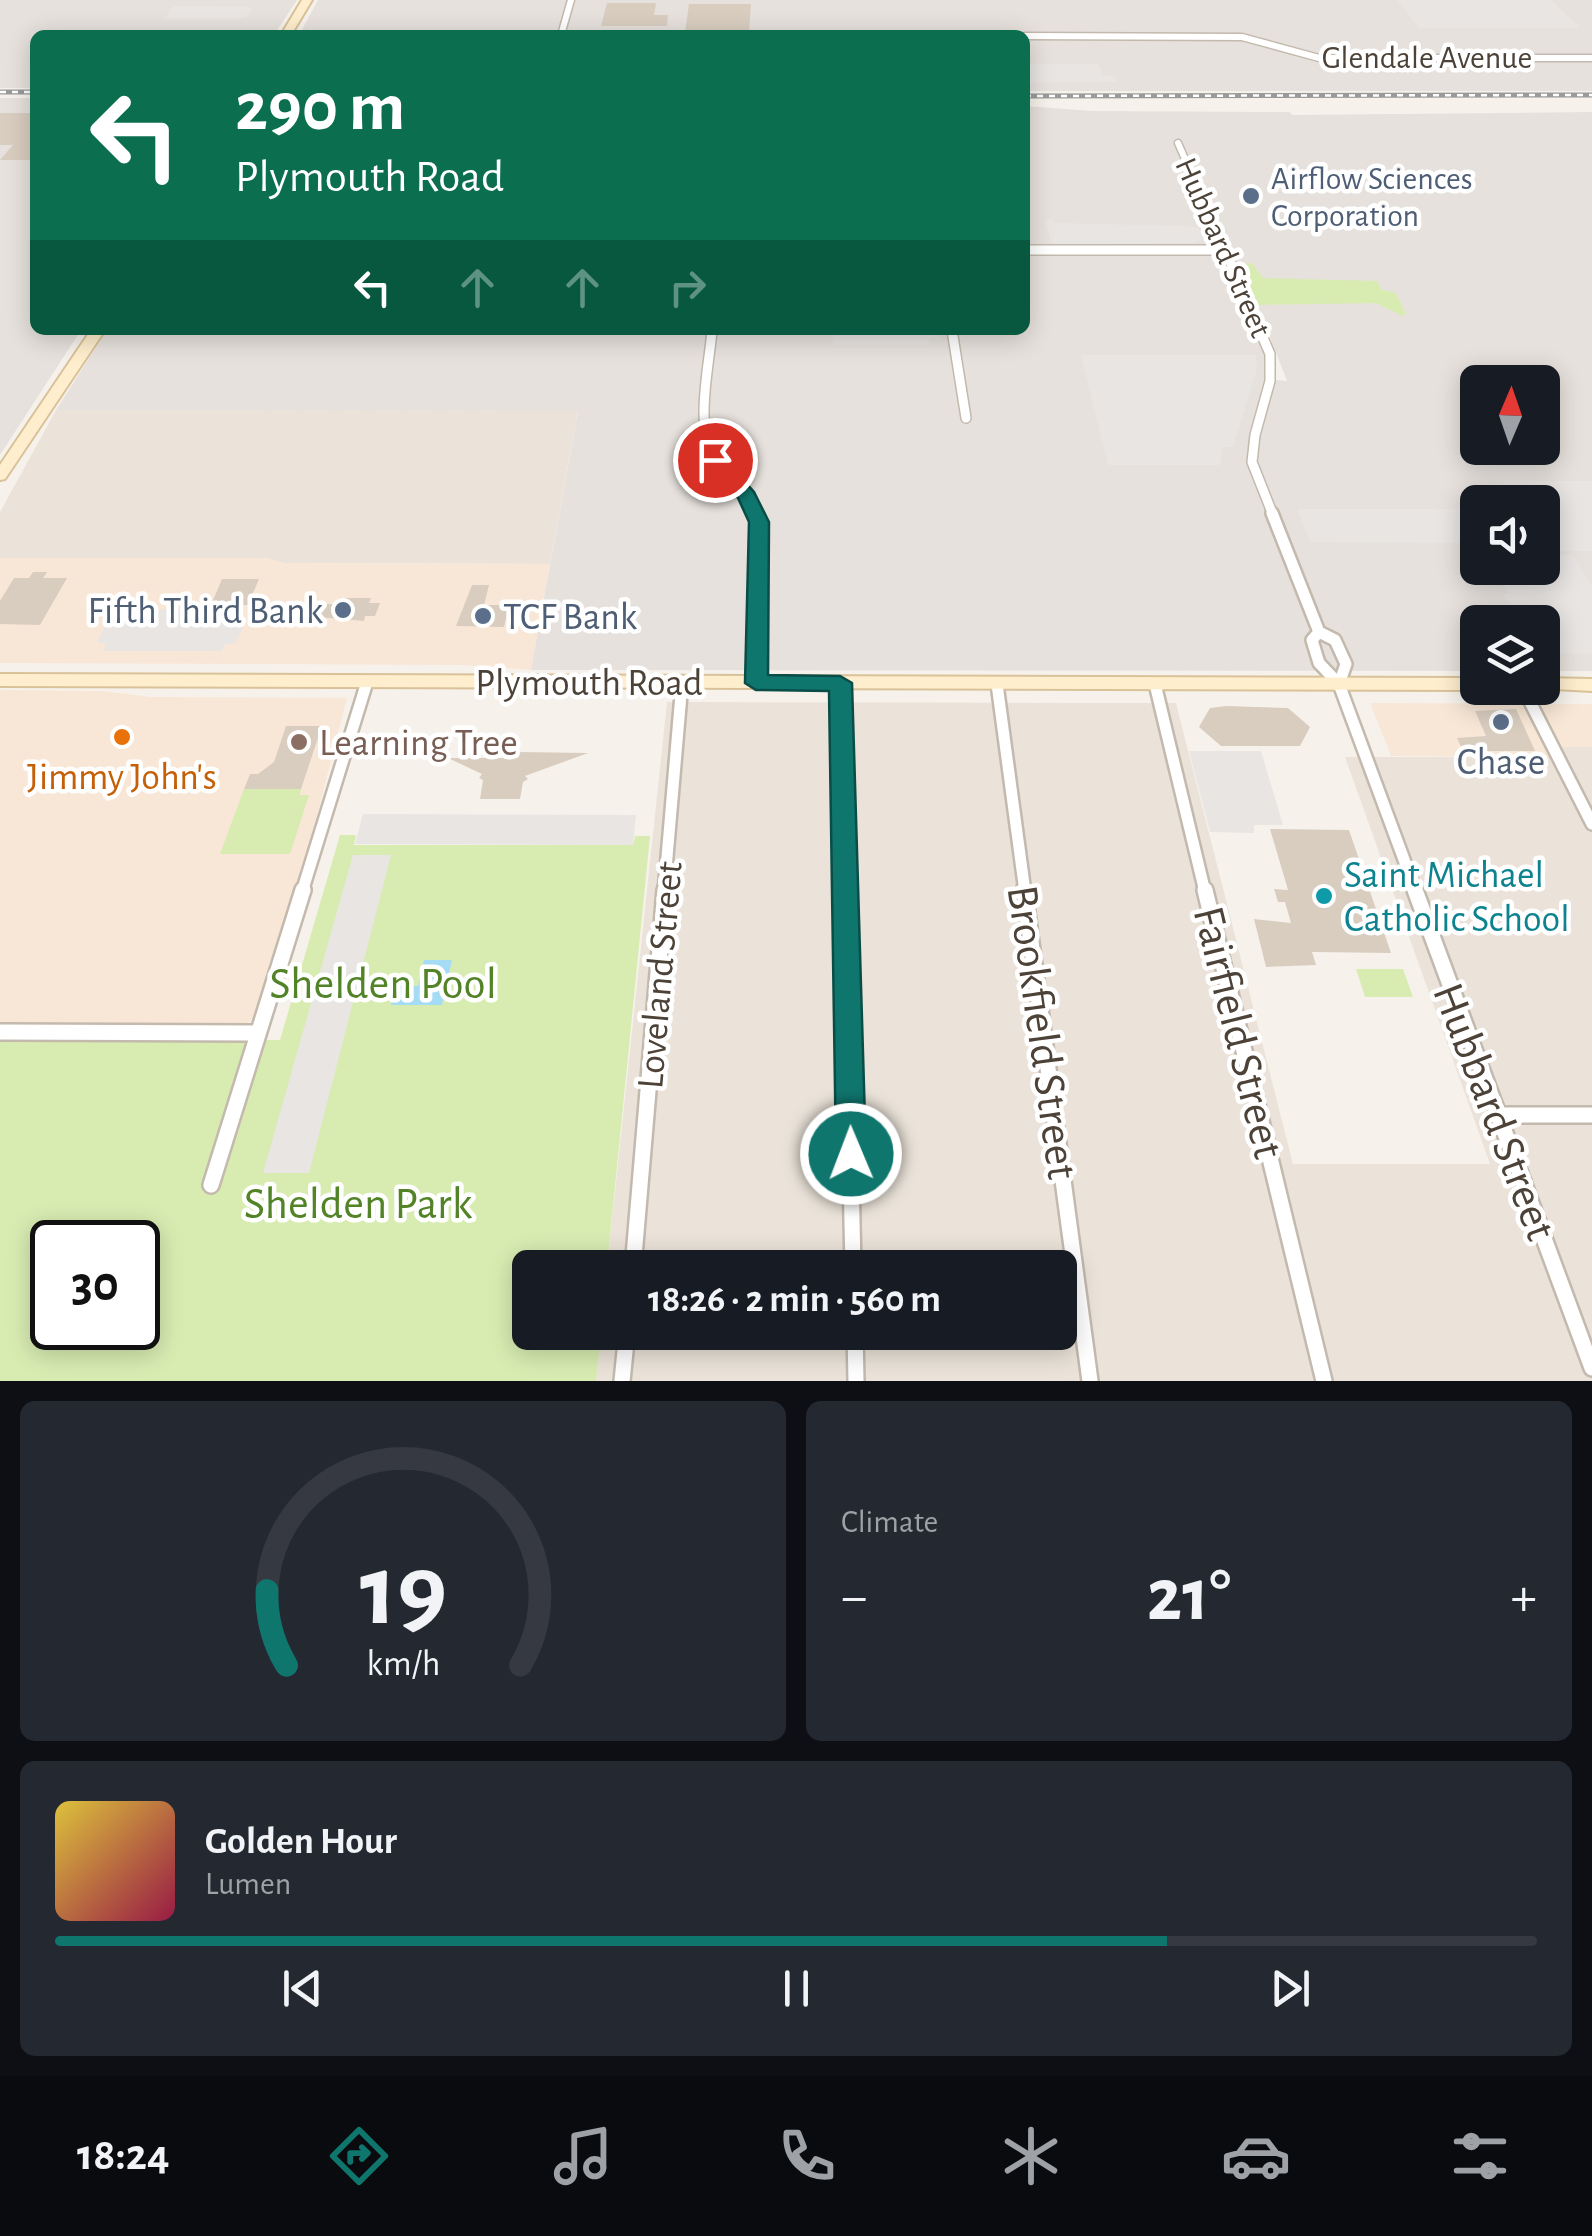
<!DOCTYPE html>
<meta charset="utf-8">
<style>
body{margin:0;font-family:"Alegreya Sans",sans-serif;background:#242831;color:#f1f3f6;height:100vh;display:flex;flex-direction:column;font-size:38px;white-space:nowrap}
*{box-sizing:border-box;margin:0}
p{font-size:32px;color:#9ea1a6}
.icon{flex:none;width:55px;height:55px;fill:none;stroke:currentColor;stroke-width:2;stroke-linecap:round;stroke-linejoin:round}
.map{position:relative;height:1381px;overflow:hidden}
.sheet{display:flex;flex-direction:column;gap:20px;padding:20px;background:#0d0f14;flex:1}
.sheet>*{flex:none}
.banner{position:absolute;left:30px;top:30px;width:1000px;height:305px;border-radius:15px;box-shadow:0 5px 25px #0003;background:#0b6e4f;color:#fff;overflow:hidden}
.needle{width:65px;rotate:2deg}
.fabs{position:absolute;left:1460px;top:365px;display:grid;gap:20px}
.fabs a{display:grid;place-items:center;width:100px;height:100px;border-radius:15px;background:#171b24;box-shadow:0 5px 25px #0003;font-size:50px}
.speed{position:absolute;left:30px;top:1220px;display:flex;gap:20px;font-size:50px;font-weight:700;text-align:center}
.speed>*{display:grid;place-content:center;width:130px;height:130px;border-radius:50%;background:#171b24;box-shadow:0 5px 25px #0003;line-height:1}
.speed .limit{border:5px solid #111;border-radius:15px;background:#fff;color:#111}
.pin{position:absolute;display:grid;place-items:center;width:85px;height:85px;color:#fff;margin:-42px;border:5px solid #fff;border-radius:50%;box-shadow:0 2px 10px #0007}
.me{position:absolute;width:110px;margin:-55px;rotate:359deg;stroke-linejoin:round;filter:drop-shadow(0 0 8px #0008)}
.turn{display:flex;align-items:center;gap:35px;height:210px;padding:0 40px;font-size:45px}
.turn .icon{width:130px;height:130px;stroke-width:2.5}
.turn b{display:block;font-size:70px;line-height:85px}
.lanes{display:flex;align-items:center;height:95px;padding:0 40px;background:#0003;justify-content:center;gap:50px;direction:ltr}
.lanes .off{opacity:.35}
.big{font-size:75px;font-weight:700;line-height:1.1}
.sheet .tile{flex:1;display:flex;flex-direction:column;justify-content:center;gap:15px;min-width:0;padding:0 35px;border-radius:15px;background:#242831}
.sheet .dial{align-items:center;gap:0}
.dial svg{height:260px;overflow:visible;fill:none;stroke:#363941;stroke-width:7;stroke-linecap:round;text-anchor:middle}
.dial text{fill:#f1f3f6;stroke:none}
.song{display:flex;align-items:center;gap:30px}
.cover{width:120px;height:120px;border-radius:15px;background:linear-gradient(135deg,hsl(50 70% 55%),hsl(340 70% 35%))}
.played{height:10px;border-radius:5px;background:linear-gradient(90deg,#0f766e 75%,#363941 75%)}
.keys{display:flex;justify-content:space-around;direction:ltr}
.heat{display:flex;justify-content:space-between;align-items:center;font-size:55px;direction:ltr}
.sheet .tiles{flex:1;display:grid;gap:20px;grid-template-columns:1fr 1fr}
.tile:last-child{grid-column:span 2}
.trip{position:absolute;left:512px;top:1250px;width:565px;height:100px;border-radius:15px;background:#171b24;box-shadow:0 5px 25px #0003;font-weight:700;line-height:100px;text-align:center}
.tabs{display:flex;height:160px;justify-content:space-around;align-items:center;background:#090b0e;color:#9ea1a6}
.tabs .icon{width:70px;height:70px}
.tabs .active{color:#0f766e}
.tabs b{font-size:45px;color:#f1f3f6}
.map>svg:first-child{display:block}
.residential{fill:#ebe3d9}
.commercial{fill:#f8e7d6}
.industrial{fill:#e6e1dc;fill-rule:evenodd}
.green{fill:#d8ecb2;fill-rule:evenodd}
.parking{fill:#e8e5e3}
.water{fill:#a5dcf5}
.building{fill:#d9cdc0}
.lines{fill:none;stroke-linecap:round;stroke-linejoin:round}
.street-far3-casing{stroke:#c3b9ad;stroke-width:9}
.street-far2-casing{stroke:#c3b9ad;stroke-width:12}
.street-far1-casing{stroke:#c3b9ad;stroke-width:16}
.street-casing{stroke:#c3b9ad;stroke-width:20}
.secondary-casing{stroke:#d9c299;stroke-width:4}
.street-far3{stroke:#fff;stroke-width:6}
.street-far2{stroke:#fff;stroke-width:9}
.street-far1{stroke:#fff;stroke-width:11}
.street{stroke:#fff;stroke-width:15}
.secondary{fill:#ffeecd;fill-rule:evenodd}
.rail-casing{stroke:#9a9a9a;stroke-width:5}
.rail{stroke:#fff;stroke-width:2.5;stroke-dasharray:6;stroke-linecap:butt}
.route{fill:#0f766e;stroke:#0a4d48;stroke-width:2.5}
.service-dot{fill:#5c6f8a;stroke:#fff;stroke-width:4}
.food-dot{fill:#e8710a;stroke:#fff;stroke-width:4}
.education-dot{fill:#8d6e63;stroke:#fff;stroke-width:4}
.culture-dot{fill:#0f9aa8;stroke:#fff;stroke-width:4}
.labels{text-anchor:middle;stroke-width:9;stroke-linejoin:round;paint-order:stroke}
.far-street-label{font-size:32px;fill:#4c4238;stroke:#fff}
.far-service-label{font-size:32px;fill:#4e5e75;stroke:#fff;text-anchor:start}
.service-label{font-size:38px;fill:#4e5e75;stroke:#fff;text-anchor:end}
.street-label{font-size:38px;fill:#4c4238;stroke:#fff}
.education-label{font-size:38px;fill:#785e54;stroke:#fff;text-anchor:start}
.food-label{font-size:38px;fill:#c56008;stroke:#fff}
.culture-label{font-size:38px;fill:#0d838f;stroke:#fff;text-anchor:start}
.near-park-label{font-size:45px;fill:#528326;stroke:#fff}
.near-street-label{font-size:45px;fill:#4c4238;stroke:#fff}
</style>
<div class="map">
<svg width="1592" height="1381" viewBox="0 0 1592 1381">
<rect width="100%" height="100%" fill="#f6f2eb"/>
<g class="residential">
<path d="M56,410H578L550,564L284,563L265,558H0V512Z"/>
<path d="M667,702L1176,703L1293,1164H1490L1345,757H1557L1553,747H1592V1381H596L601,1333L1060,1332V1268L607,1267Z"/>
</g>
<g class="commercial">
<path d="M0,558H265L284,563L550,564L531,670L461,665L0,663Z"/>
<path d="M0,690L102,691L151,697L347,698L305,862L261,1007L254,1020L244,1024L0,1022Z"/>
<path d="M1370,703L1592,704V747H1554L1558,757L1391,756Z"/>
</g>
<g class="industrial">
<path d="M0,0H297L274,35H35V88H0Z"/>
<path d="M318,0H1592V91H1025V35H299Z"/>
<path d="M0,98H35V330H81L0,455Z"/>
<path d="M1025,106L1093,111L1290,112L1292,115L1592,112V671H1543L1542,622H1478L1477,671L531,670L578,411L56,410L107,330H1025ZM1244,307L1258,306L1287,381L1264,379V352ZM1478,382H1542V448H1478ZM1478,502H1542V568H1478Z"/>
</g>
<g class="green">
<path d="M1252,263L1263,278L1377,281L1382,290L1396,293L1406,314L1402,316L1376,303L1258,305L1239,264Z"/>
<path d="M244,789H301L300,795H309L290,854H220Z"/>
<path d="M340,835H356L354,845H633L635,836H650L607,1267L530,1268V1332L601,1333L596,1381H0V1039L280,1040ZM52,1242H138V1328H52Z"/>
<path d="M1356,969H1403L1413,997H1365Z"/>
</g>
<g class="parking">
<path d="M1397,0H1551L1580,28H1419Z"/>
<path d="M174,6L247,7L252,10L246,17L235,19H163Z"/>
<path d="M1025,64H1098L1103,75L1115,76L1117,82L1025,83Z"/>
<path d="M1052,219L1054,223L1189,226L1198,228L1202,239L1195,243L1059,244L1051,242L1045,220Z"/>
<path d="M832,330H859L860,335H915V330H927L938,331L939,338H929V345H833Z"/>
<path d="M1256,355L1257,369L1233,447H1223L1220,465H1108L1081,355Z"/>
<path d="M1502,481H1592V551H1553L1543,535L1542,502H1514Z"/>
<path d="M1297,509H1477V551L1465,543L1310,542Z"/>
<path d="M1543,555H1573L1592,586V654L1543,653L1542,622H1519L1504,594L1508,593L1495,568H1542Z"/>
<path d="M116,609L239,610L232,626L243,627L235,644H226L221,651H104L106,643H97L105,626L117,625L113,614Z"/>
<path d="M1189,751H1261L1283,825H1254V833L1210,832Z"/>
<path d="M363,814L636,815L633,845L355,844Z"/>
<path d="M353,855H391L309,1173H263Z"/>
</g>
<path class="water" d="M424,960H452L442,1005H391L395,986H418Z"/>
<g class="building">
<path d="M607,3H656L654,15H668L667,26H601Z"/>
<path d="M689,4H751L749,32H685Z"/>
<path d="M0,113H35V160H0L13,145H0Z"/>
<path d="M33,572H47L43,578H67L40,625L0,624V601L14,578H29Z"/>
<path d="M222,579H259L248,605L216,607L211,605Z"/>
<path d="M472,585H489L484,605H509L504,627L456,626Z"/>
<path d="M340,598H371L369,603H380L375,616H365L364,621L307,616L311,604H333Z"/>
<path d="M1226,706L1288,708L1310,727L1300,746H1221L1199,727L1210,708Z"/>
<path d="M1516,709L1535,751H1463L1457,738L1486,736L1475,711Z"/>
<path d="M286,726H322L301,789H244L250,774H258L274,762Z"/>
<path d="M518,752L588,753L525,776L528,779L523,782L520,799H480L483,780L479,778L482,774L448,758H515Z"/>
<path d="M1270,829L1349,830L1391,953L1312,952L1316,965L1266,967L1254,919L1291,923L1285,902H1278L1274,889L1288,890Z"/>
</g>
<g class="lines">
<g class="street-far3-casing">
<g id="street-far3">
<path d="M561,35L571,0"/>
<path d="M1025,36L1242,37L1319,58H1592"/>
<path d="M1178,143L1214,225"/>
</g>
</g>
<g class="street-far2-casing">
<g id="street-far2">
<path d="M1213,222L1270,354V381L1255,435L1252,462L1273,515"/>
<path d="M1025,250H1225"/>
<path d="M712,330C709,370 693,429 717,464C730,483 746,494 756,515"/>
<path d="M952,330L966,418"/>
</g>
</g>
<g class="street-far1-casing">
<g id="street-far1">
<path d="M755,513L759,522L756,683"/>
<path d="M1272,513L1319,632L1335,640L1346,664L1339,684"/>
<path d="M1319,632L1312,640L1319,663L1339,684L1416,892"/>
<path d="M840,683L845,892"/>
<path d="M997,684L1025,892"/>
<path d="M1155,684L1205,892"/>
<path d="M1523,688L1592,824"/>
<path d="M302,892L367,682"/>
<path d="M664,892L682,683"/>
</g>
</g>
<g class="street-casing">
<g id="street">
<path d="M845,890L853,1268"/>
<path d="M1024,890L1090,1381"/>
<path d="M1205,890L1324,1381"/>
<path d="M1415,890L1592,1368"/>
<path d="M0,1032L258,1033"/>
<path d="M1498,1115H1592"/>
<path d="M211,1185L303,890"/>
<path d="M633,1268L665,890"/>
<path d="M855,1332L856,1381"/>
<path d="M622,1381L627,1332"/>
</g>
</g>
<g class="secondary-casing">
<g id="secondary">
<path d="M302,0H312L291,35H281Z"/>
<path d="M91,330H105L5,479L0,480V465Z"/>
<path d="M0,674L1478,678V688H1485L1478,690L0,686Z"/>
<path d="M1542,678L1592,679V691L1536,688H1542Z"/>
</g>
</g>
<use href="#street-far3" class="street-far3"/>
<use href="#street-far2" class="street-far2"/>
<use href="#street-far1" class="street-far1"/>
<use href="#street" class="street"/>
<use href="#secondary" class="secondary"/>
<g class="rail-casing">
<g id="rail">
<path d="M0,92H35"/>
<path d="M1025,96L1592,95"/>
</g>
</g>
<use href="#rail" class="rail"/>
</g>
<path class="route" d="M715,454L722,456L754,492L769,522L768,675L840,676L852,683L866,1154L862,1164L851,1168L840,1164L836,1154L829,691L756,690L745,683L749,522L738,498L706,460Z"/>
<g class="service-dot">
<circle cx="1251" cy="196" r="10"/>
<circle cx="343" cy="610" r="10"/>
<circle cx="483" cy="616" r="10"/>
<circle cx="1501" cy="722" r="10"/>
</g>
<circle class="food-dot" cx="122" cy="737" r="10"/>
<circle class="education-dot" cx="299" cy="742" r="10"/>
<circle class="culture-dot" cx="1324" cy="896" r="10"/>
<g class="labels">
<g class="far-street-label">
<text x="1427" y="68">Glendale Avenue</text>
<text transform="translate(1224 247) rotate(66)" y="11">Hubbard Street</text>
</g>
<g class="far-service-label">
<text x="1271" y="189">Airflow Sciences<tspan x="1271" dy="37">Corporation</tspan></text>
</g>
<g class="service-label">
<text x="323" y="623">Fifth Third Bank</text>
<text x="503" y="629" text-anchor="start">TCF Bank</text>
<text x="1501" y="774" text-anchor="middle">Chase</text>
</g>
<g class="street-label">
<text x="589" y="695">Plymouth Road</text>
<text transform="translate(659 975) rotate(-85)" y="13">Loveland Street</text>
</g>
<g class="education-label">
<text x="319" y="755">Learning Tree</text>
</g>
<g class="food-label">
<text x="122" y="789">Jimmy John's</text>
</g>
<g class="culture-label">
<text x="1344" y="887">Saint Michael<tspan x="1344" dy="44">Catholic School</tspan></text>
</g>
<g class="near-park-label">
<text x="383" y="998">Shelden Pool</text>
<text x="358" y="1218">Shelden Park</text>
</g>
<g class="near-street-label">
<text transform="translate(1044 1032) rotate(82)" y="16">Brookfield Street</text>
<text transform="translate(1240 1032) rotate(76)" y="16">Fairfield Street</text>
<text transform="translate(1496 1111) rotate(69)" y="16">Hubbard Street</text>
</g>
</g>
</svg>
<div class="fabs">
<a><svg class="needle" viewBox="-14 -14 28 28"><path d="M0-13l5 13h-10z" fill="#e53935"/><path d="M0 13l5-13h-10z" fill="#9ea1a6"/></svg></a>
<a><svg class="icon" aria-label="sound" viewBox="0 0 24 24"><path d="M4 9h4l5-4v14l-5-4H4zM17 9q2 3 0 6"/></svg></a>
<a><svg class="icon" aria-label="layers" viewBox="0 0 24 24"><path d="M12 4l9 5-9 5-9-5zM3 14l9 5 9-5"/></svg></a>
</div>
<div class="speed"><div class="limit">30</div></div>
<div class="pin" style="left:715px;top:460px;background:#d93025"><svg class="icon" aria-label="arrive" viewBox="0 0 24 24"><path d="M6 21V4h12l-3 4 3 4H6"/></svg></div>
<svg class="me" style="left:851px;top:1154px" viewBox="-20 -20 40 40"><circle r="17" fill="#0f766e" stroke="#fff" stroke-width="3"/><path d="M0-11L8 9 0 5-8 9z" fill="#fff"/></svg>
<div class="trip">18:26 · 2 min · 560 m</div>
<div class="banner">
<div class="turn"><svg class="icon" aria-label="left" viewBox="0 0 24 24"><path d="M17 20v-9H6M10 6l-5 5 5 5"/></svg><div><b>290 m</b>Plymouth Road</div></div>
<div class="lanes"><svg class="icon" aria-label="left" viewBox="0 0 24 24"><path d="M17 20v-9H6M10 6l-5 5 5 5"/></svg><svg class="icon off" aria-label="ahead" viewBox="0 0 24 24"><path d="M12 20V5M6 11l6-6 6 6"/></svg><svg class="icon off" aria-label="ahead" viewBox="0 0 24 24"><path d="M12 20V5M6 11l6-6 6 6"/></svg><svg class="icon off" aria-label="right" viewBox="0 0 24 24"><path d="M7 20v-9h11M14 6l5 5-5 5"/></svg></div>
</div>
</div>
<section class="sheet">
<div class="tiles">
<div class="tile dial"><svg viewBox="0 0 100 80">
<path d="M14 69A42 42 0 1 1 86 69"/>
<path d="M14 69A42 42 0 0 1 8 46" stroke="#0f766e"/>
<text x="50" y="56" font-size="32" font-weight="700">19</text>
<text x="50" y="72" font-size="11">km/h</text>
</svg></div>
<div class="tile"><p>Climate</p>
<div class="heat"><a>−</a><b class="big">21°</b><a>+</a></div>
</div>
<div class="tile">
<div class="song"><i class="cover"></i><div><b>Golden Hour</b><p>Lumen</p></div></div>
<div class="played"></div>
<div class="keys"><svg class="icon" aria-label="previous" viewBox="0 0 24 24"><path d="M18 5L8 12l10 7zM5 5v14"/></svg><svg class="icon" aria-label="pause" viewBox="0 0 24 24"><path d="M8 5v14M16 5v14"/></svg><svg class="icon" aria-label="next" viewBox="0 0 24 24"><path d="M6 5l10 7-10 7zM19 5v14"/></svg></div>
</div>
</div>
</section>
<nav class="tabs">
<b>18:24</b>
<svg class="icon active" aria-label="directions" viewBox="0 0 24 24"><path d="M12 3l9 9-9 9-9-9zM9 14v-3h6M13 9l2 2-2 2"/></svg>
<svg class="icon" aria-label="music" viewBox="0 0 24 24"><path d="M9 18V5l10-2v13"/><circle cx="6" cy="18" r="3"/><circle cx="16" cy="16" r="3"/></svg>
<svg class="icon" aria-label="phone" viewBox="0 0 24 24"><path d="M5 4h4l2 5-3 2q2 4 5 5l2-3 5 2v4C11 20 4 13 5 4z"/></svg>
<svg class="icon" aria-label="climate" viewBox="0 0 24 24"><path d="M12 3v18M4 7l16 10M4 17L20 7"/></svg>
<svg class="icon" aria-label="car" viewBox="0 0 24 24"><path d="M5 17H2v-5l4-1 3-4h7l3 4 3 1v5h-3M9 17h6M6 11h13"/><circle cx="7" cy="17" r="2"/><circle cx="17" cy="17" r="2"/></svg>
<svg class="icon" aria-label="filters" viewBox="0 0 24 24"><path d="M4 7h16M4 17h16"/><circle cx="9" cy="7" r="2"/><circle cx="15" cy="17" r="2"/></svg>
</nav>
